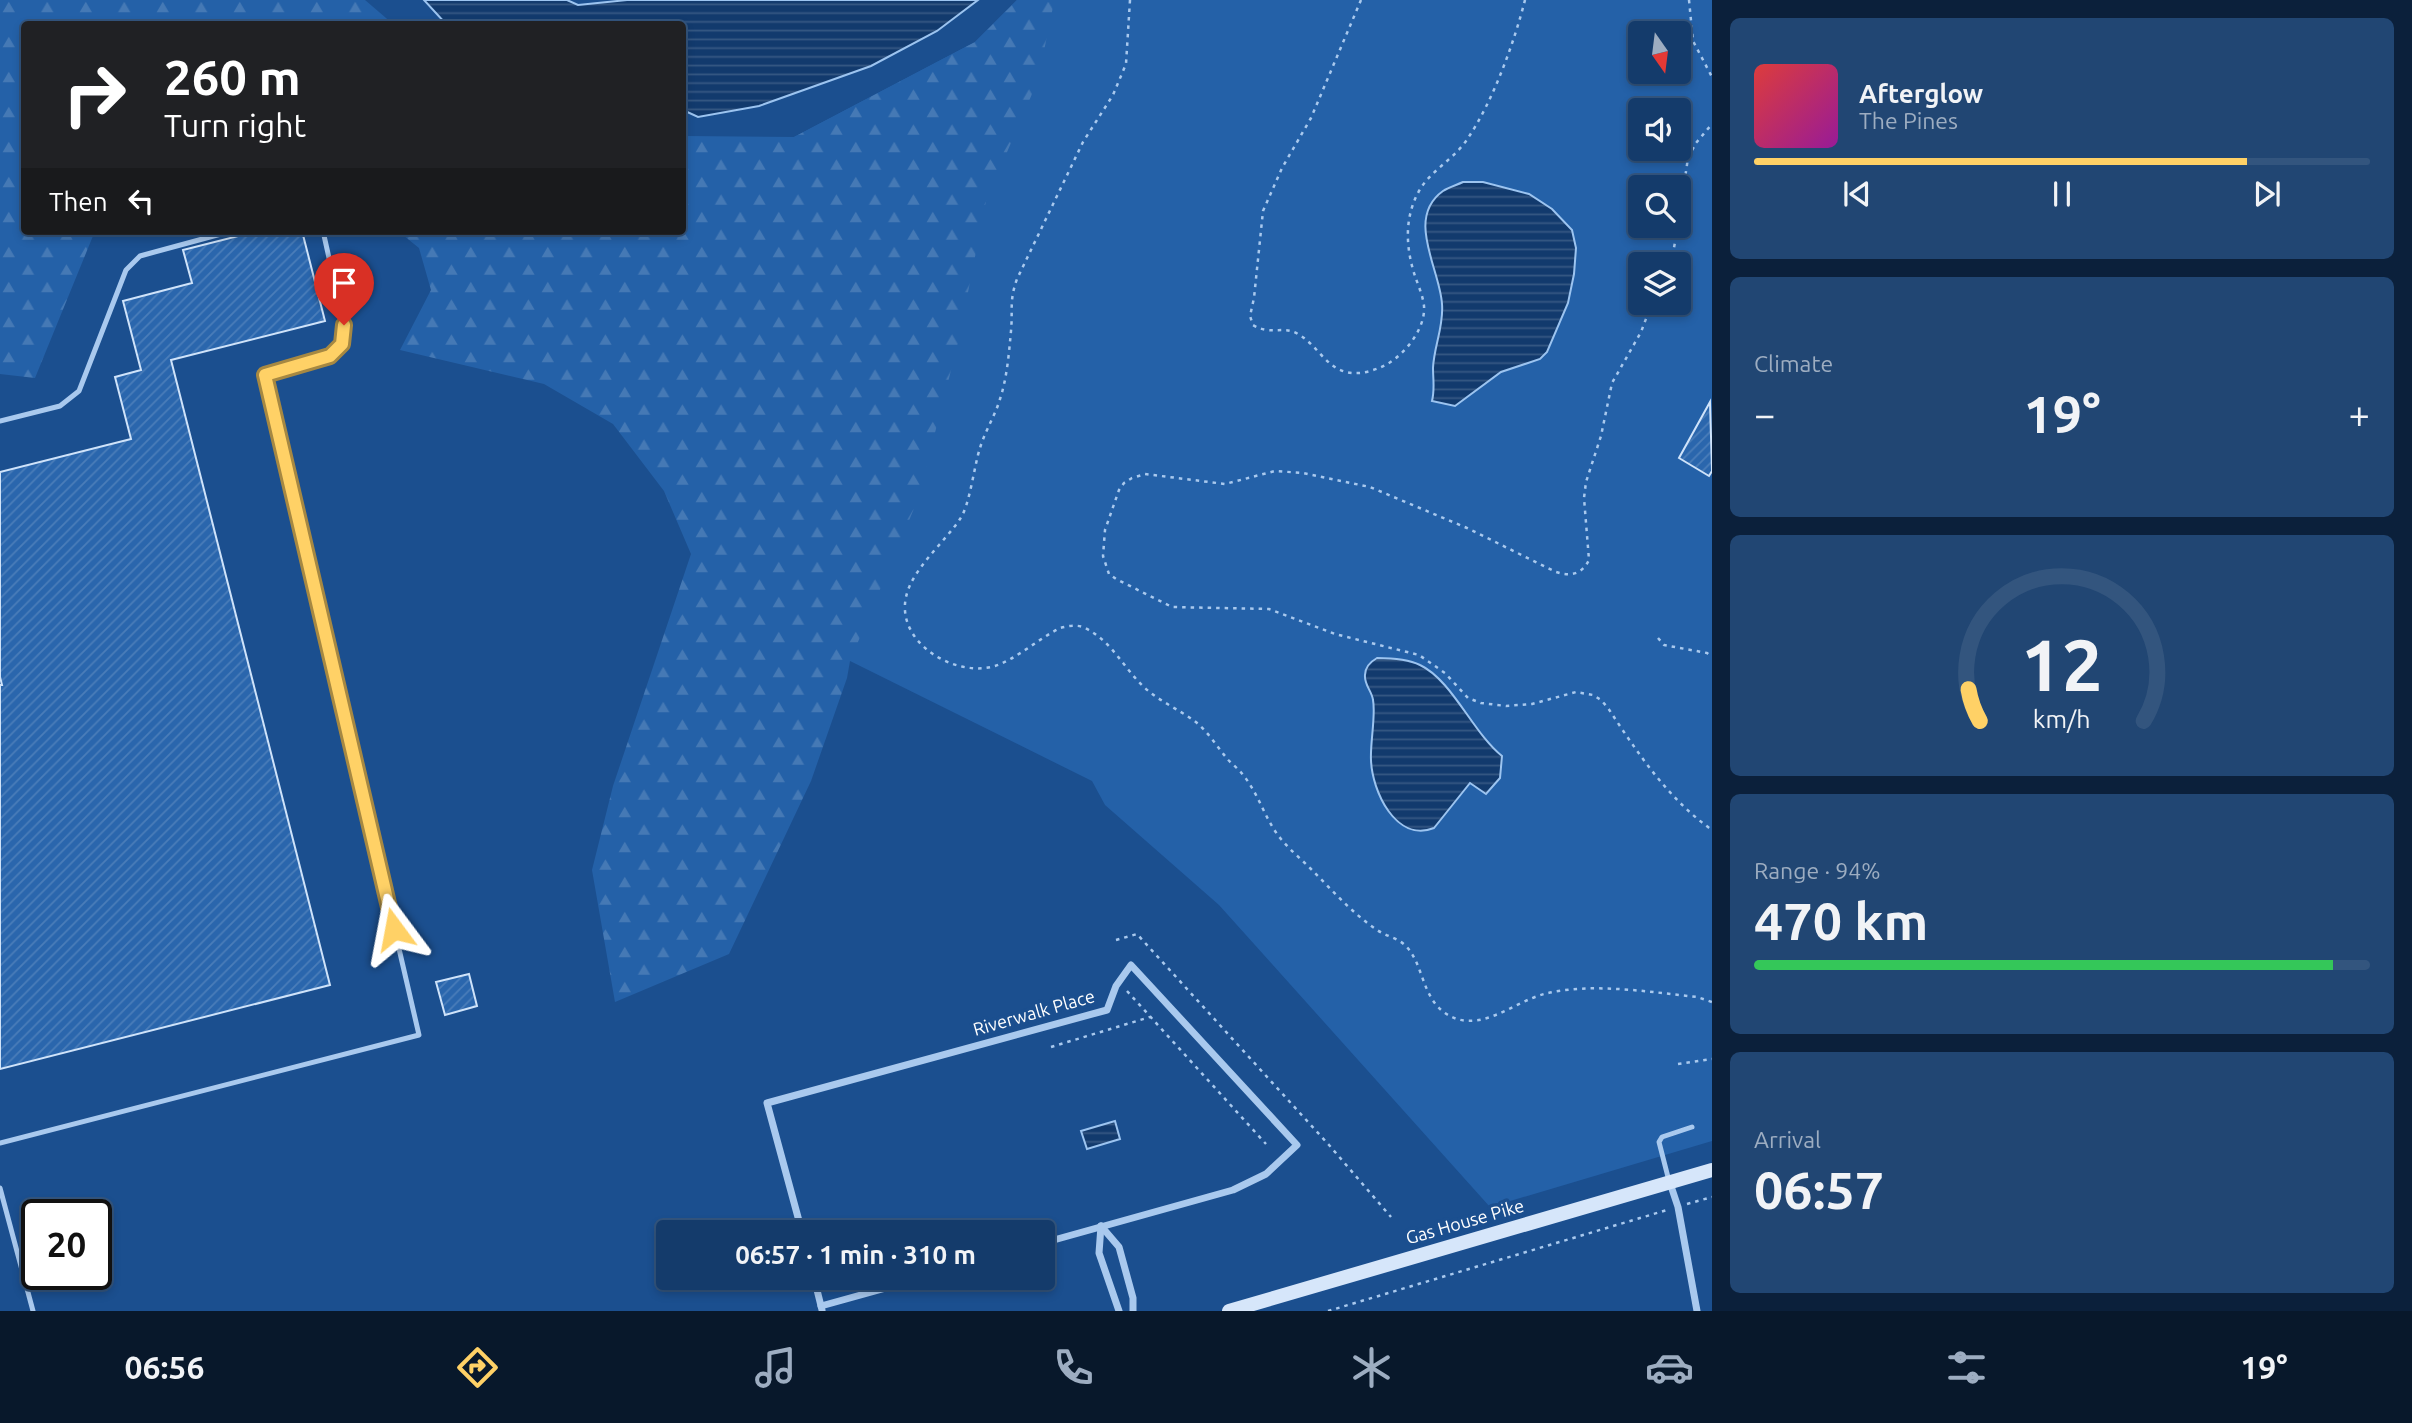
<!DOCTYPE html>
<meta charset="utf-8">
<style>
body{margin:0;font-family:Ubuntu,sans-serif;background:#214673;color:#f1f3f6;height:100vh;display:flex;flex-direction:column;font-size:26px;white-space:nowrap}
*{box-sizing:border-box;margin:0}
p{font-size:23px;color:#9dadc1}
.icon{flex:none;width:38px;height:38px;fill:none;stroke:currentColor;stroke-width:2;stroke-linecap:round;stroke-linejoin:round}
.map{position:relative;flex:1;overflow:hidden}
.sheet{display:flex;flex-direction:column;gap:18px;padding:18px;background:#0b203b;width:700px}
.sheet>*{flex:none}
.guide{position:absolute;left:21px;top:21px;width:665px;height:214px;border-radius:7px;box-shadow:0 4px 10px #0003,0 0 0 2px #33557e;background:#202124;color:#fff;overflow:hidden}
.needle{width:46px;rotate:166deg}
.tools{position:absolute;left:1628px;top:21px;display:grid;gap:14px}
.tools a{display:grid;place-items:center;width:63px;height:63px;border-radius:7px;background:#143b6b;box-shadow:0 4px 10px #0003,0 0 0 2px #33557e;font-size:35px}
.speed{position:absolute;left:21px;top:1199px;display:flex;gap:14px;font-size:35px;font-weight:700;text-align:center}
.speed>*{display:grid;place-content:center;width:91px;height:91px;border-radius:50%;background:#143b6b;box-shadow:0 4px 10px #0003,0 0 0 2px #33557e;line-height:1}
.speed .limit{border:4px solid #111;border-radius:10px;background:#fff;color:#111}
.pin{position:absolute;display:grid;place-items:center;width:60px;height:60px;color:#fff;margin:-72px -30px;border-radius:50% 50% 50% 0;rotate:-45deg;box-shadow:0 0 7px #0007}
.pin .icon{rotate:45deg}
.me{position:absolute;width:77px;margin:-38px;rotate:347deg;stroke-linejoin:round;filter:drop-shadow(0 0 5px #0008)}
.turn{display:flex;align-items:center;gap:24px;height:147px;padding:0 28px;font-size:32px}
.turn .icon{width:91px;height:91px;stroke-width:2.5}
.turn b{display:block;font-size:49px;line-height:60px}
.then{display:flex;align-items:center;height:66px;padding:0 28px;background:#0003;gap:14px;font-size:26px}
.big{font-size:52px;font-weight:700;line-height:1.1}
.sheet .widget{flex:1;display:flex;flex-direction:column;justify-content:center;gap:10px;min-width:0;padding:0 24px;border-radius:10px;background:#214673}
.sheet .dial{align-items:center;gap:0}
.dial svg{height:182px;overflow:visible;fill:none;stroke:#33557e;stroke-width:7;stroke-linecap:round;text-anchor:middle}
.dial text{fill:#f1f3f6;stroke:none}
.song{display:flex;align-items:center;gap:21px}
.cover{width:84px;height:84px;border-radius:10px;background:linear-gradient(135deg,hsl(0 70% 55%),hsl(300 70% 35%))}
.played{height:7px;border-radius:4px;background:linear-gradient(90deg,#ffd166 80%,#33557e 80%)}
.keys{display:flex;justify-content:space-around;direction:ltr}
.heat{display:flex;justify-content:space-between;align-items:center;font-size:38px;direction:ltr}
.charge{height:10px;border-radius:5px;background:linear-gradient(90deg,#34c759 94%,#33557e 0)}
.trip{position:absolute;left:656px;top:1220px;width:399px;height:70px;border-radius:7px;background:#143b6b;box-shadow:0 4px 10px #0003,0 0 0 2px #33557e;font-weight:700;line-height:70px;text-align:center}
.tab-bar{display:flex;height:112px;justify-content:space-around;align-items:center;background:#08182b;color:#9dadc1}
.tab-bar .icon{width:49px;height:49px}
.tab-bar .selected{color:#ffd166}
.tab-bar b{font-size:32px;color:#f1f3f6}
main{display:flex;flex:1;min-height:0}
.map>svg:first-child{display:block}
.grass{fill:#2461a8;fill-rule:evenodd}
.forest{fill:url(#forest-firs)}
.water{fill:url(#water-rules);stroke:#9cc4f0;stroke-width:2}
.building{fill:url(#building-hatch);stroke:#cfe3fa;stroke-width:2}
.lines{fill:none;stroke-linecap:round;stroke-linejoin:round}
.path{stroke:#a9c9ee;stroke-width:2.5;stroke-dasharray:3.5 5;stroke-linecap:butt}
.lane{stroke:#a9c9ee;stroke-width:5}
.street{stroke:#a9c9ee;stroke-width:7}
.secondary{stroke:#d6e6fa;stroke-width:14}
.route-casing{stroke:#a68842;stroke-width:18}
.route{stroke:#ffd166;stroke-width:12}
.labels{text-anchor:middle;stroke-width:7;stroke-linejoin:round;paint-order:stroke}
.street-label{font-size:18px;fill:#fff;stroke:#1b4f8f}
</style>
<main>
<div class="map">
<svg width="1712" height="1311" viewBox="0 0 1712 1311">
<defs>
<pattern id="forest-firs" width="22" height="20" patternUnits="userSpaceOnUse" patternTransform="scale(1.75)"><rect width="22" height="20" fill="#2461a8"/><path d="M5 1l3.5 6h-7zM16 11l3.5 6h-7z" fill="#4579b5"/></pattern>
<pattern id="water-rules" width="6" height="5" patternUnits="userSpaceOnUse" patternTransform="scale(1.75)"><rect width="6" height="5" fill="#123a6d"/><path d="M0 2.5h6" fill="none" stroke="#365883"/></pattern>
<pattern id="building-hatch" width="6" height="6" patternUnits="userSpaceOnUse" patternTransform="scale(1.75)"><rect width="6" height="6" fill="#2a66ad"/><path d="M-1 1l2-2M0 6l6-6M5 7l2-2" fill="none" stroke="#4a7db9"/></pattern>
</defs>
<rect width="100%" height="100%" fill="#1b4f8f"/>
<path class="grass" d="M1017,0H1712V1141L1490,1207L1219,905L1105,805L1092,781L850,661L794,137L975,42ZM1640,33H1678V72H1640ZM1640,110H1678V149H1640ZM1640,187H1678V226H1640ZM1640,264H1678V303H1640Z"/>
<g class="forest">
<path d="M0,0H365L393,24H24V231H95L35,378L0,374Z"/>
<path d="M1017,0L1054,2L1038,80L986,201L958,343L918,499L850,661L847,678L811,781L729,954L615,1002L592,870L613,786L691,554L664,491L613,424L544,384L400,350L431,290L419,248L398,231H682L683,136L794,137L975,42Z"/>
</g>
<g class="water">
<path d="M424,0H567L578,5L627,0H978L937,31L871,66L759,106L698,117L683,110L682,24H446Z"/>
<path d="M1463,182H1483L1529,194L1552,209L1572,230L1576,248L1574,274L1568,303L1547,352L1540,359L1501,372L1455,406L1432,401C1435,389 1433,380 1433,368C1434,346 1444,326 1442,304C1440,269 1405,218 1443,191C1449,187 1457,185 1463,182Z"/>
<path d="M1377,658C1390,658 1408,659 1420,665C1452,680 1473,733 1502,756L1500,778L1486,794L1470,783L1434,828C1396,843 1372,791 1371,760C1370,743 1376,715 1373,700C1372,691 1364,685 1365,675C1365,667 1370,662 1377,658Z"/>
<path d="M1115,1121L1120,1139L1087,1149L1081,1131Z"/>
</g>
<g class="building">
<path d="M258,231H302L325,321L171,360L330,985L0,1069V685H2L0,677V472L131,439L115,377L141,370L123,301L192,283L183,250Z"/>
<path d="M1710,402L1712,471L1709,476L1679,458Z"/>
<path d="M469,974L477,1006L445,1015L436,982Z"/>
</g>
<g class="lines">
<g class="path">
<path d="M1130,0L1126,64L1113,95L1083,142L1017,279C1009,301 1013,309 1011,331C1009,353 1007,378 1000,399C995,416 985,431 980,448C974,466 970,505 960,519C944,543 912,569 906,597C896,643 955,678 995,666C1018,658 1038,639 1060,628C1068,626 1077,624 1085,628C1112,641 1124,669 1145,688C1159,701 1178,709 1193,720C1207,730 1215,744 1225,756C1230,763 1238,768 1243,775C1259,794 1265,820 1281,839C1290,850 1301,859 1311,869C1332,890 1352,913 1377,930C1386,936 1397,938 1405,945C1424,964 1421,996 1445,1013C1478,1036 1513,1002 1544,994C1591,982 1649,992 1697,997L1712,1002"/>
<path d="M1361,0L1311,118L1282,168L1263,211L1254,298L1250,316L1253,325C1271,336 1284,325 1298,334C1314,343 1323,361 1338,369C1352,376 1366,373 1379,368C1401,360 1426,330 1424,306C1423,296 1418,285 1415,276C1406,249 1404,219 1418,193C1429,171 1455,159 1468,138C1493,101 1514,43 1525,0"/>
<path d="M1689,0L1693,41L1712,77"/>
<path d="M1678,225L1688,158L1696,143L1712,124"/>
<path d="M1671,264L1678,226"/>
<path d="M1652,303L1641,332L1612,383L1601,436L1586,482L1584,498L1589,560C1582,574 1571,577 1556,572L1467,528L1370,487L1303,473L1275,471L1225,484L1145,474L1132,478L1124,483L1119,490L1105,530L1103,556L1109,574L1116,579L1172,607L1269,609L1335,634L1419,655L1445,673L1468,698L1481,703L1506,706L1532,704L1576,692L1593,695L1601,700L1608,708C1637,752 1668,799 1712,830"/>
<path d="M1658,638L1664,645L1707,653L1712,657"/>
<path d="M1116,940L1137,934L1329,1145L1391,1217"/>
<path d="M1127,991L1266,1144"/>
<path d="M1051,1047L1150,1017"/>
<path d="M1678,1064L1712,1059"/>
<path d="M1687,1204L1712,1197"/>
<path d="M1328,1311L1667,1210"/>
</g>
<g class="lane">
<path d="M0,421L60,406L79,391L126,270L140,256L232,231"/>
<path d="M0,1143L419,1035L266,375L330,356L342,344L344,325L323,231"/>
<path d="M1669,1181L1659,1142L1662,1137L1692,1127"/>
<path d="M0,1188L33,1311"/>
</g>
<g class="street">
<path d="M1670,1183L1678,1207L1697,1311"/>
<path d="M1101,1226L1119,1247L1133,1298V1311"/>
<path d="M1101,1226L1099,1253L1119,1311"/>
<path d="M802,1232L767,1103L1107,1010L1116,986L1131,965L1297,1145L1266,1174L1233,1190L1043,1243"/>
<path d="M814,1278L822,1310"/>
<path d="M821,1306L922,1278"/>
</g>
<path class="secondary" d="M1229,1311L1712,1170"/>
</g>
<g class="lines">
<g class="route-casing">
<path id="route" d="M344,325L342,344L330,356L265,375L394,929"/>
</g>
<use href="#route" class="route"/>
</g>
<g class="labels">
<g class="street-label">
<text transform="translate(1034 1013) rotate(-16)" y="6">Riverwalk Place</text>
<text transform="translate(1465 1222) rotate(-16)" y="6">Gas House Pike</text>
</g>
</g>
</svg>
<div class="tools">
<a><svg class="needle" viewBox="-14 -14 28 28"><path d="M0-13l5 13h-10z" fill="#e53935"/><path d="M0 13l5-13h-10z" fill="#9dadc1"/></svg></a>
<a><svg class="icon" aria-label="sound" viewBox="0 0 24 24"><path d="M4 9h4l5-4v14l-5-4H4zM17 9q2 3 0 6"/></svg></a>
<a><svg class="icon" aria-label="search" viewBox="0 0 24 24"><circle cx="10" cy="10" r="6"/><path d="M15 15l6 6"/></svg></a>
<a><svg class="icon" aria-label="layers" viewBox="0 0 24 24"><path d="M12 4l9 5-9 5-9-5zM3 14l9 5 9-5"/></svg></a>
</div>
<div class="speed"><div class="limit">20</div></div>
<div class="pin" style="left:344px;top:325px;background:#d93025"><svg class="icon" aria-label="arrive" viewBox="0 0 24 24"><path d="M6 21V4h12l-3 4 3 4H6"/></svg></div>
<svg class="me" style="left:394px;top:929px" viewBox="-20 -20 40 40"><path d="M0-17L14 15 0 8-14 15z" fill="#ffd166" stroke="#fff" stroke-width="4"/></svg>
<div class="trip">06:57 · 1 min · 310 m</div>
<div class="guide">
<div class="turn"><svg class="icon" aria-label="right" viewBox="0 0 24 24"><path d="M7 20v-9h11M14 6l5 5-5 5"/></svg><div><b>260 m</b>Turn right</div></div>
<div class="then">Then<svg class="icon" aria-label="left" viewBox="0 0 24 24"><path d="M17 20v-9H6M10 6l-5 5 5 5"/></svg></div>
</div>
</div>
<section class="sheet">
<div class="widget">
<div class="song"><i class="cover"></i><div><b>Afterglow</b><p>The Pines</p></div></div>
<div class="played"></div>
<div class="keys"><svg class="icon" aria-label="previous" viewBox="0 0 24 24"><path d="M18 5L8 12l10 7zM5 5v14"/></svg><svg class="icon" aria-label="pause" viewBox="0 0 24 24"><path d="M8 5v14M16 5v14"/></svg><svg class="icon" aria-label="next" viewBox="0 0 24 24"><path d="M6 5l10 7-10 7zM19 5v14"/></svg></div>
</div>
<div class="widget"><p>Climate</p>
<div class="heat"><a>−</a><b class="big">19°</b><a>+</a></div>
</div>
<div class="widget dial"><svg viewBox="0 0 100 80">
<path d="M14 69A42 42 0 1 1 86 69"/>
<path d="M14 69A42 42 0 0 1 9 55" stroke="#ffd166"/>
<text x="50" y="56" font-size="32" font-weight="700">12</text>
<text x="50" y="72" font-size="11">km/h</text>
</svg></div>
<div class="widget"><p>Range · 94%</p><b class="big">470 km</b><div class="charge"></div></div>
<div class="widget"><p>Arrival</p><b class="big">06:57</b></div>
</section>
</main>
<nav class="tab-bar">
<b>06:56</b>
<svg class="icon selected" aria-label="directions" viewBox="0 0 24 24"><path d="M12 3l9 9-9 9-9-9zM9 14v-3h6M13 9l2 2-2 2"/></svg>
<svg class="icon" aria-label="music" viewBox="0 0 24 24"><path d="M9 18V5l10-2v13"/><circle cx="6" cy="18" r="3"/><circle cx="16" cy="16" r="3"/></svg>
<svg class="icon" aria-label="phone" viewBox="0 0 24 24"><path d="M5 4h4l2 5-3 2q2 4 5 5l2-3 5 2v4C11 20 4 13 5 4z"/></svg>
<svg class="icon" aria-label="climate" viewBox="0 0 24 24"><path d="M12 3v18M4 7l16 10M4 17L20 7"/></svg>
<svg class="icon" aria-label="car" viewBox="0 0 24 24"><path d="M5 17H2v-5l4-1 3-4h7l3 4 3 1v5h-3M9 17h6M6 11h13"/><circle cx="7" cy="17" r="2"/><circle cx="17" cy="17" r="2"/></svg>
<svg class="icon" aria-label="filters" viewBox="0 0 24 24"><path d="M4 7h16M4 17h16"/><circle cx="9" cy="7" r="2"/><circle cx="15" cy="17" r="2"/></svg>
<b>19°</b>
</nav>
